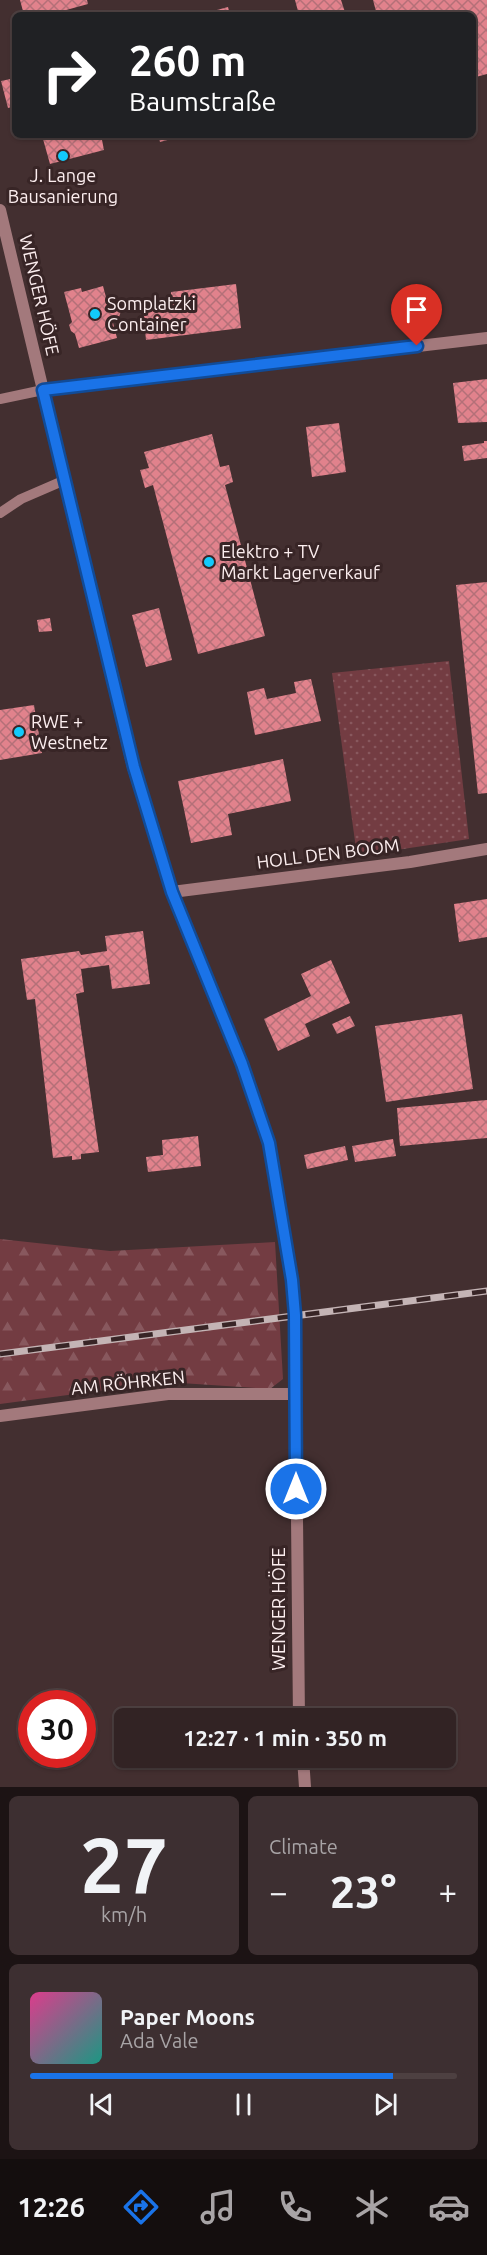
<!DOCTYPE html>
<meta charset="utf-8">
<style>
body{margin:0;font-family:Ubuntu,sans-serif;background:#3d2f31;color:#f1f3f6;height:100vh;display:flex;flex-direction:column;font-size:22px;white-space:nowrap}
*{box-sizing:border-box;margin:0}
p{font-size:20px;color:#a8a4a6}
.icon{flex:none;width:33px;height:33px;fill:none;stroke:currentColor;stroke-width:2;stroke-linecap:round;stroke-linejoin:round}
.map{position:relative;height:1787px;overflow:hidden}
.panel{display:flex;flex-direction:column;gap:9px;padding:9px;background:#1c1314;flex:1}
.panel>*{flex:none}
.hud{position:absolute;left:12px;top:12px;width:464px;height:126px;border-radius:9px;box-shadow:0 2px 4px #0004,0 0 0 2px #4d4041;background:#202124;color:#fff;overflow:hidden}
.speed{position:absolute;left:18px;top:1690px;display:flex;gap:12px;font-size:30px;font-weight:700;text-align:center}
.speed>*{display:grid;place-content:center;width:78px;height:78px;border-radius:50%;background:#322324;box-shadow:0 2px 4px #0004,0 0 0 2px #4d4041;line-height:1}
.speed .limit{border:9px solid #d22;background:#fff;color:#111}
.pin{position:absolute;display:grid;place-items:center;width:51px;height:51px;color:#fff;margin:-62px -26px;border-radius:50% 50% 50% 0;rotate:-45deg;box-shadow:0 0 6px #0007}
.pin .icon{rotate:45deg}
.me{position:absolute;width:66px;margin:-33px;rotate:0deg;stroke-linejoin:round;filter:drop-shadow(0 0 4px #0008)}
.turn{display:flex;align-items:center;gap:21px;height:126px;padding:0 18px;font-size:27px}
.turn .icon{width:78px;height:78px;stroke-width:2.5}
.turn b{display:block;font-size:42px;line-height:51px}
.big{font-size:45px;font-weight:700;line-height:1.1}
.panel .tile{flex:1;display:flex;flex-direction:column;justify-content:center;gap:9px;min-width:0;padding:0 21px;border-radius:9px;background:#3d2f31}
.panel .dial{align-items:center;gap:0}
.dial b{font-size:78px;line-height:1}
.song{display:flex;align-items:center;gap:18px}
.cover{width:72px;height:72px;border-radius:9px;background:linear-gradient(135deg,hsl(330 70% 55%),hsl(170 70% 35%))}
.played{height:6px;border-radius:3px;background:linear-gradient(90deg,#1a73e8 85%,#4d4041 85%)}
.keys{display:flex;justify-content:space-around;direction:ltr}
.heat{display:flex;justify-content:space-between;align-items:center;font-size:33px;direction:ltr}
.panel .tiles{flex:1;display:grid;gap:9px;grid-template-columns:1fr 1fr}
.tile:last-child{grid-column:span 2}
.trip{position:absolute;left:114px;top:1708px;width:342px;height:60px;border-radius:9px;background:#322324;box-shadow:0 2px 4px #0004,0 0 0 2px #4d4041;font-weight:700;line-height:60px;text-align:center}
.tabs{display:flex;height:96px;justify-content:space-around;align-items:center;background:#140e0e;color:#a8a4a6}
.tabs .icon{width:42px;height:42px}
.tabs .active{color:#1a73e8}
.tabs b{font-size:27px;color:#f1f3f6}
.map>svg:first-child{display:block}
.grass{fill:url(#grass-dots)}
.forest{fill:url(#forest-firs)}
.building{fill:url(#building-cross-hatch)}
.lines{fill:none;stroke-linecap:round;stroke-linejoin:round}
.lane{stroke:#a3797c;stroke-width:10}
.street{stroke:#a3797c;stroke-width:12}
.rail-casing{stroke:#c4b4b5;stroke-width:7}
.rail{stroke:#382526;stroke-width:4.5;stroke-dasharray:14;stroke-linecap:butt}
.route-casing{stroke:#114b97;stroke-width:15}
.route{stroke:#1a73e8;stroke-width:10}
.poi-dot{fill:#12cafb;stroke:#382526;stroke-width:2}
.labels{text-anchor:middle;stroke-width:6;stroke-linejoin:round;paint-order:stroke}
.poi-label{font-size:18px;fill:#fceeef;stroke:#382526;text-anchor:start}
.street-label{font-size:18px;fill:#fceeef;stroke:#382526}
</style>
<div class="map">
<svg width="487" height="1787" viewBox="0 0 487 1787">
<defs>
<pattern id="grass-dots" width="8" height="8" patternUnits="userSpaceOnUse" patternTransform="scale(1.5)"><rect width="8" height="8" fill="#733c42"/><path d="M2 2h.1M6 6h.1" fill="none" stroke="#88585e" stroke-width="1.8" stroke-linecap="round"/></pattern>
<pattern id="forest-firs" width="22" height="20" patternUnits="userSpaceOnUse" patternTransform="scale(1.5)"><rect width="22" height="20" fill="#733c42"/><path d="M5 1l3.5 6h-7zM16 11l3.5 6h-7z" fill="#88585e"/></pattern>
<pattern id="building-cross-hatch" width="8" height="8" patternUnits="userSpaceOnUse" patternTransform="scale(1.5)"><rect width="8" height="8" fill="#e1828c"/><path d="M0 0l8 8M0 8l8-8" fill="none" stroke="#b47078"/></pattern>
</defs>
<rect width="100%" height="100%" fill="#432f30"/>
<path class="grass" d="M449,661L469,839L357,856L332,673Z"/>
<path class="forest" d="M0,1239L110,1251L275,1242L283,1379L270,1389L166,1382L0,1404Z"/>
<g class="building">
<path d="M20,0H87L88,4L48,15H24Z"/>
<path d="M295,0H341L346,15H299Z"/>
<path d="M373,0H487V74L472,78V15H377Z"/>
<path d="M228,7L230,15H202V14Z"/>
<path d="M15,78V106L8,108L1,81Z"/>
<path d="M38,135H101L104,150L50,164L43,139L39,140Z"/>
<path d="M158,135H182V136L160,142Z"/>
<path d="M236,284L241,328L146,340L142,306L171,303V292Z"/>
<path d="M103,286L107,301L114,299L119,303L121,311L119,317L112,319L117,338L79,348L75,334L71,331L69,325L72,322L64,292L81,288L82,292Z"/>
<path d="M487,379V422L458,423L453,383Z"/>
<path d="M339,423L346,472L312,477L306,427Z"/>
<path d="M212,434L220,467L229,465L233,482L225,485L265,636L198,654L153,485L145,488L140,470L149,468L144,452Z"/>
<path d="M484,441H487V458L464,461L462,446L484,443Z"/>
<path d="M487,582V793L478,794L456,585Z"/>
<path d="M159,608L172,660L146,667L132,615Z"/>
<path d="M50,618L52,631L39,632L37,620Z"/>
<path d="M311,679L321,721L255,735L247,692L264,688L267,699L296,693L294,682Z"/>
<path d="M34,705L42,753L0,760V710Z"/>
<path d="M283,759L291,801L228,814L232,835L191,843L178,781Z"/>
<path d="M487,899V937L459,942L454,904Z"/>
<path d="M143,931L150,984L112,989L109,965L81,969L84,992L76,994L99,1152L81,1154V1159L72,1160V1156L53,1158L35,999L27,1000L21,959L79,951L81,955L107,951L105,936Z"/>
<path d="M331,960L350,1003L305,1024L310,1036L278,1051L264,1019L311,996L301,974Z"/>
<path d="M462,1014L473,1089L386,1102L375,1026Z"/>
<path d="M350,1016L355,1026L337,1034L332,1024Z"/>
<path d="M487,1100V1138L400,1146L397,1108Z"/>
<path d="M198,1136L201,1166L148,1172L146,1157L163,1155L162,1140Z"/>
<path d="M393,1139L396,1156L355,1162L352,1146Z"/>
<path d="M345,1146L348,1160L307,1169L304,1155Z"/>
</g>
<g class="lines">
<g class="lane">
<path d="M0,399L43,390"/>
<path d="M0,513L21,499L65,480"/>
</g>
<g class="street">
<path d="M0,210L133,767L172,892L242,1064L269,1143L292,1280L295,1315L299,1719"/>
<path d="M43,390L487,338"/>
<path d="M172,892L410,862L487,849"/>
<path d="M0,1416L168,1394H296"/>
<path d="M303,1758L305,1787"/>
</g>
<g class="rail-casing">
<path id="rail" d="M0,1354L487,1291"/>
</g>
<use href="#rail" class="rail"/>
</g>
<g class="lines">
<g class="route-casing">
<path id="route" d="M296,1489L295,1315L292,1280L269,1143L242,1064L172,892L134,767L43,390L417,346"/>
</g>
<use href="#route" class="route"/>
</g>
<g class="poi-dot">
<circle cx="63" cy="156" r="6"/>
<circle cx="95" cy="314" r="6"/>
<circle cx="209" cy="562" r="6"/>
<circle cx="19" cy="732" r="6"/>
</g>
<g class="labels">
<g class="poi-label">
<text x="63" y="182" text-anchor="middle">J. Lange<tspan x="63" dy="21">Bausanierung</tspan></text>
<text x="107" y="310">Somplatzki<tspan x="107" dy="21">Container</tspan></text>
<text x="221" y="558">Elektro + TV<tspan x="221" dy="21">Markt Lagerverkauf</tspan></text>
<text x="31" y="728">RWE +<tspan x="31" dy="21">Westnetz</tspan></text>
</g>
<g class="street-label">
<text transform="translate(39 295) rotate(77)" y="6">WENGER HÖFE</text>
<text transform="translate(328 854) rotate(-7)" y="6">HOLL DEN BOOM</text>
<text transform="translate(128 1383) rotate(-6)" y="6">AM RÖHRKEN</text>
<text transform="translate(279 1609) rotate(-90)" y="6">WENGER HÖFE</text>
</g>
</g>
</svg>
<div class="speed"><div class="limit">30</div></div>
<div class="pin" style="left:417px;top:346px;background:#d93025"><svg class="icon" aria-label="arrive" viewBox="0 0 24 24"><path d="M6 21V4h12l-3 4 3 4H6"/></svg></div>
<svg class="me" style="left:296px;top:1489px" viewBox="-20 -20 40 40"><circle r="17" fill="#1a73e8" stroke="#fff" stroke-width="3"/><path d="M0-11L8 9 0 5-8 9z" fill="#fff"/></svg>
<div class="trip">12:27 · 1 min · 350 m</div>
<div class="hud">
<div class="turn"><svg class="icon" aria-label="right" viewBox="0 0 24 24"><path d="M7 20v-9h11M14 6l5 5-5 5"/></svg><div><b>260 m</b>Baumstraße</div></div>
</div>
</div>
<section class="panel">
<div class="tiles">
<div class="tile dial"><b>27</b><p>km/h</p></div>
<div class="tile"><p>Climate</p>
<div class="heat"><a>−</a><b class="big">23°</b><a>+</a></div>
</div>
<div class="tile">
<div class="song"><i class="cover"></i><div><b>Paper Moons</b><p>Ada Vale</p></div></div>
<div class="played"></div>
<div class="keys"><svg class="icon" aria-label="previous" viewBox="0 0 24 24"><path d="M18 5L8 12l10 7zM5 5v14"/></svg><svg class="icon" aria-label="pause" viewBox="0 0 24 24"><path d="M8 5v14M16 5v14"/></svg><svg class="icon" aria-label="next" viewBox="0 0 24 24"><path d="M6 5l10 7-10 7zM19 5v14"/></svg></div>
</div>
</div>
</section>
<nav class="tabs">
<b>12:26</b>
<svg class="icon active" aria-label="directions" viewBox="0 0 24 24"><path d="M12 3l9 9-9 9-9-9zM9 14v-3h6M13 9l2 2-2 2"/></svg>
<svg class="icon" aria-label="music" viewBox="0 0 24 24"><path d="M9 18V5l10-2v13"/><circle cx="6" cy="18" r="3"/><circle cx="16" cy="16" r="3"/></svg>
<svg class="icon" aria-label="phone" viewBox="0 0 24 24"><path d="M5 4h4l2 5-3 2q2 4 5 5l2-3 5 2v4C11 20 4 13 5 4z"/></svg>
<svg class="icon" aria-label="climate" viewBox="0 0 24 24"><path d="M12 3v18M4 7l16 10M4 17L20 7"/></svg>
<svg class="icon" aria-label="car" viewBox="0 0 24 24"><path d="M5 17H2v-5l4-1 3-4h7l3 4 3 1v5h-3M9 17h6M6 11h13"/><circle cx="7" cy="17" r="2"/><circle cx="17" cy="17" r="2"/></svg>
</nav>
